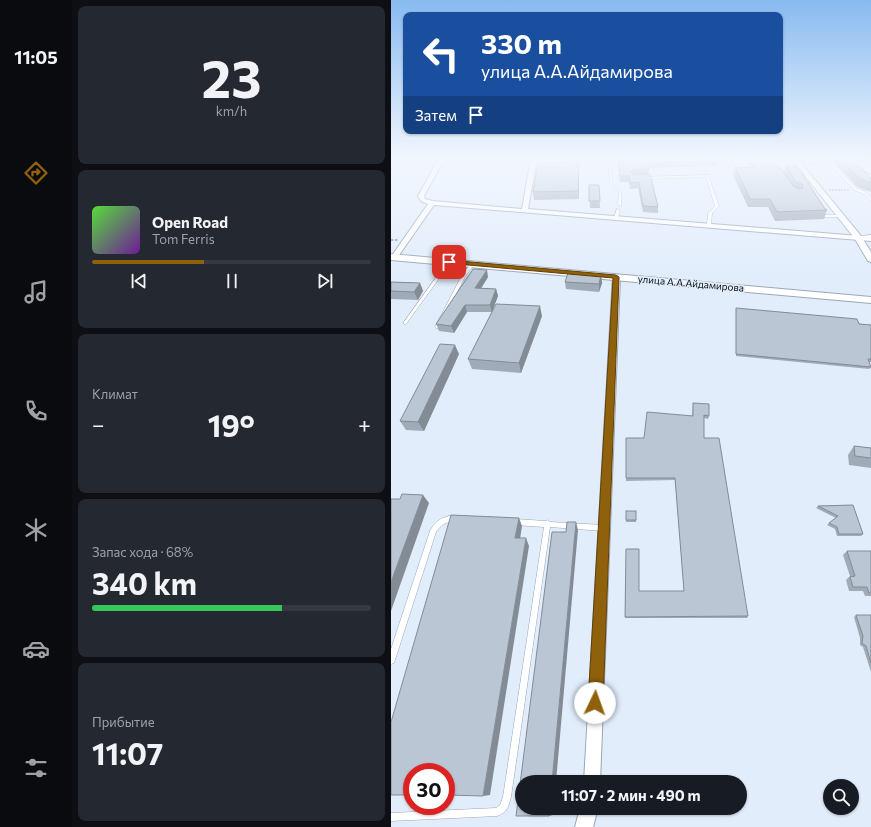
<!DOCTYPE html>
<html lang="ru">
<meta charset="utf-8">
<style>
body{margin:0;font-family:Commissioner,sans-serif;background:#242831;color:#f1f3f6;height:100vh;display:flex;flex-direction:column;font-size:15px;white-space:nowrap}
*{box-sizing:border-box;margin:0}
p{font-size:13px;color:#9ea1a6}
.icon{flex:none;width:22px;height:22px;fill:none;stroke:currentColor;stroke-width:2;stroke-linecap:round;stroke-linejoin:round}
.map{position:relative;flex:1;overflow:hidden}
.panel{display:flex;flex-direction:column;gap:6px;padding:6px;background:#0d0f14;width:319px}
.panel>*{flex:none}
.top-card{position:absolute;left:12px;top:12px;width:380px;height:122px;border-radius:8px;box-shadow:0 1px 3px #0004;background:#1a4fa0;color:#fff;overflow:hidden}
.buttons{position:absolute;left:432px;top:779px;display:grid;gap:8px}
.buttons a{display:grid;place-items:center;width:36px;height:36px;border-radius:50%;background:#171b24;box-shadow:0 1px 3px #0004;font-size:20px}
.speed{position:absolute;left:12px;top:763px;display:flex;gap:8px;font-size:20px;font-weight:700;text-align:center}
.speed>*{display:grid;place-content:center;width:52px;height:52px;border-radius:50%;background:#171b24;box-shadow:0 1px 3px #0004;line-height:1}
.speed .limit{border:6px solid #d22;background:#fff;color:#111}
.pin{position:absolute;display:grid;place-items:center;width:34px;height:34px;color:#fff;margin:-17px;border-radius:8px;box-shadow:0 2px 6px #0006}
.me{position:absolute;width:44px;margin:-22px;rotate:3deg;stroke-linejoin:round;filter:drop-shadow(0 0 3px #0008)}
.turn{display:flex;align-items:center;gap:14px;height:84px;padding:0 12px;font-size:18px}
.turn .icon{width:52px;height:52px;stroke-width:2.5}
.turn b{display:block;font-size:28px;line-height:34px}
.then{display:flex;align-items:center;height:38px;padding:0 12px;background:#0003;gap:8px;font-size:15px}
.big{font-size:30px;font-weight:700;line-height:1.1}
.panel .card{flex:1;display:flex;flex-direction:column;justify-content:center;gap:6px;min-width:0;padding:0 14px;border-radius:8px;background:#242831}
.panel .dial{align-items:center;gap:0}
.dial b{font-size:52px;line-height:1}
.song{display:flex;align-items:center;gap:12px}
.cover{width:48px;height:48px;border-radius:6px;background:linear-gradient(135deg,hsl(110 70% 55%),hsl(280 70% 35%))}
.played{height:4px;border-radius:2px;background:linear-gradient(90deg,#90610d 40%,#363941 40%)}
.keys{display:flex;justify-content:space-around;direction:ltr}
.heat{display:flex;justify-content:space-between;align-items:center;font-size:22px;direction:ltr}
.charge{height:6px;border-radius:3px;background:linear-gradient(90deg,#34c759 68%,#363941 0)}
.trip{position:absolute;left:124px;top:775px;width:232px;height:40px;border-radius:20px;background:#171b24;box-shadow:0 1px 3px #0004;font-weight:700;line-height:40px;text-align:center}
main{display:flex;flex:1;min-height:0}
.dock{display:flex;flex-direction:column;width:72px;justify-content:space-around;align-items:center;background:#090b0e;color:#9ea1a6}
.dock .icon{width:28px;height:28px}
.dock .current{color:#90610d}
.dock b{font-size:18px;color:#f1f3f6}
.map>svg:first-child{display:block}
.lines{fill:none;stroke-linecap:round;stroke-linejoin:round}
.service-casing{stroke:#9ca7b6;stroke-width:1}
.minor-casing{stroke:#9ca7b6;stroke-width:2}
.tertiary-casing{stroke:#9ca7b6;stroke-width:2}
.secondary-casing{stroke:#9ca7b6;stroke-width:2}
.path-far1{stroke:#808792;stroke-width:1;stroke-dasharray:2 1;stroke-linecap:butt}
.path{stroke:#808792;stroke-width:1.5;stroke-dasharray:2.5 1.5;stroke-linecap:butt}
.service{fill:#fff;fill-rule:evenodd}
.minor{fill:#fff;fill-rule:evenodd}
.tertiary{fill:#fff;fill-rule:evenodd}
.secondary{fill:#fff;fill-rule:evenodd}
.wall{fill:#a1aab7}
.shaded-wall{fill:#838b95}
.building{fill:#bbc6d5;stroke:#838b95}
.route{fill:#90610d;stroke:#5e3f08}
.labels{text-anchor:middle;stroke-width:3.5;stroke-linejoin:round;paint-order:stroke}
.far-street-label{font-size:10px;fill:#0b0f14;stroke:#e2edfc}
</style>
<main>
<nav class="dock">
<b>11:05</b>
<svg class="icon current" aria-label="directions" viewBox="0 0 24 24"><path d="M12 3l9 9-9 9-9-9zM9 14v-3h6M13 9l2 2-2 2"/></svg>
<svg class="icon" aria-label="music" viewBox="0 0 24 24"><path d="M9 18V5l10-2v13"/><circle cx="6" cy="18" r="3"/><circle cx="16" cy="16" r="3"/></svg>
<svg class="icon" aria-label="phone" viewBox="0 0 24 24"><path d="M5 4h4l2 5-3 2q2 4 5 5l2-3 5 2v4C11 20 4 13 5 4z"/></svg>
<svg class="icon" aria-label="climate" viewBox="0 0 24 24"><path d="M12 3v18M4 7l16 10M4 17L20 7"/></svg>
<svg class="icon" aria-label="car" viewBox="0 0 24 24"><path d="M5 17H2v-5l4-1 3-4h7l3 4 3 1v5h-3M9 17h6M6 11h13"/><circle cx="7" cy="17" r="2"/><circle cx="17" cy="17" r="2"/></svg>
<svg class="icon" aria-label="filters" viewBox="0 0 24 24"><path d="M4 7h16M4 17h16"/><circle cx="9" cy="7" r="2"/><circle cx="15" cy="17" r="2"/></svg>
</nav>
<section class="panel">
<div class="card dial"><b>23</b><p>km/h</p></div>
<div class="card">
<div class="song"><i class="cover"></i><div><b>Open Road</b><p>Tom Ferris</p></div></div>
<div class="played"></div>
<div class="keys"><svg class="icon" aria-label="previous" viewBox="0 0 24 24"><path d="M18 5L8 12l10 7zM5 5v14"/></svg><svg class="icon" aria-label="pause" viewBox="0 0 24 24"><path d="M8 5v14M16 5v14"/></svg><svg class="icon" aria-label="next" viewBox="0 0 24 24"><path d="M6 5l10 7-10 7zM19 5v14"/></svg></div>
</div>
<div class="card"><p>Климат</p>
<div class="heat"><a>−</a><b class="big">19°</b><a>+</a></div>
</div>
<div class="card"><p>Запас хода · 68%</p><b class="big">340 km</b><div class="charge"></div></div>
<div class="card"><p>Прибытие</p><b class="big">11:07</b></div>
</section>
<div class="map">
<svg width="480" height="827" viewBox="0 0 480 827">
<rect width="100%" height="100%" fill="#e2edfc"/>
<g class="lines">
<g class="service-casing">
<g id="service">
<path d="M330,158H332L336,167L347,173V175H345L334,168Z"/>
<path d="M435,158H454L453,159H436Z"/>
<path d="M440,163H442L465,188L475,192L480,198V201L473,194L463,190L440,165Z"/>
<path d="M218,168L220,169L221,182L230,193V206L227,205L228,193L219,182Z"/>
<path d="M317,175L328,206L321,213L320,225L318,226L316,225L317,213L324,206L315,177L254,179L253,178L254,177Z"/>
<path d="M226,209L229,210L227,217L225,218L223,217Z"/>
<path d="M432,215H448L450,216L448,217H432Z"/>
<path d="M480,235V237L470,238L468,237L470,236Z"/>
<path d="M57,261L60,262L15,324H13V322Z"/>
<path d="M80,263L83,264L74,277L48,327L47,328H45L44,327L70,277Z"/>
<path d="M58,516H66L68,517L69,519L68,521C55,524 54,520 45,532L4,660L3,663L0,664V649L39,531C43,523 49,518 58,516Z"/>
<path d="M124,519L155,521L157,520L159,522L212,525L214,526L215,528L214,530L212,531L159,527L120,797C117,807 117,812 106,816L0,821V813L105,808L109,805L112,797L153,527L124,525L122,524L121,522L122,520Z"/>
</g>
</g>
<g class="minor-casing">
<g id="minor">
<path d="M48,158H54L33,196L34,199L42,201L131,209L140,158H146L137,209L480,237V241L43,205L6,258H2L0,257L37,204L30,201L27,196Z"/>
<path d="M455,158H461L475,173L480,175V179L471,175Z"/>
<path d="M222,275H225L229,277L209,782H193Z"/>
<path d="M189,808H207L202,827H184Z"/>
</g>
</g>
<g class="tertiary-casing">
<path id="tertiary" d="M400,158H406L470,236L480,252V262L477,261L464,239Z"/>
</g>
<g class="secondary-casing">
<path id="secondary" d="M0,254L480,297V303L0,260Z"/>
</g>
<g class="path-far1">
<path d="M417,165L425,163L424,161H431"/>
<path d="M438,190H458"/>
</g>
<path class="path" d="M0,240H7"/>
<use href="#service" class="service"/>
<use href="#minor" class="minor"/>
<use href="#tertiary" class="tertiary"/>
<use href="#secondary" class="secondary"/>
</g>
<g class="wall">
<path d="M241,158H329V159H324L325,161L324,166L258,168V174L267,207V213L252,212L247,188L239,189L238,182H229L227,162H242Z"/>
<path d="M334,158H379L384,166L393,173L395,166L434,209L436,210L433,219L384,221L377,207H357L342,175L344,167L348,168L358,167L353,158V159H335Z"/>
<path d="M442,158H459L480,178V192L466,187L441,160Z"/>
<path d="M463,158H480V162H467Z"/>
<path d="M188,170V199L143,200L142,192Z"/>
<path d="M198,185H208L209,208H199Z"/>
<path d="M210,275L211,283L208,292L175,289L174,282Z"/>
<path d="M97,277L90,288L105,289L107,296L102,308L151,316L130,373L81,369L77,359L101,312H76L63,333L48,331L45,324Z"/>
<path d="M0,282L29,283L32,291L27,300L0,299Z"/>
<path d="M345,308L480,325V362H478L480,367L478,369L345,356Z"/>
<path d="M68,354L33,431L15,430L9,421Z"/>
<path d="M302,403L318,416L317,419L313,418V438L357,616L356,618H234L235,549L248,591H293L284,480L235,481V438H253L301,416Z"/>
<path d="M463,446L480,448V468L458,465L457,455Z"/>
<path d="M462,505L472,534L470,536H446L444,529L436,525L438,523L445,518L425,508L427,506Z"/>
<rect x="235" y="511" width="10" height="11"/>
<path d="M456,551H480V596H474L472,591H458L455,580L459,576L452,555Z"/>
<path d="M465,615H480V672L472,647L469,645V638L463,617Z"/>
</g>
<g class="shaded-wall">
<path d="M188,162V199L187,191Z"/>
<path d="M96,270L97,277L86,295L84,288Z"/>
<path d="M210,275L211,283L208,292V284Z"/>
<path d="M29,283L32,291L27,300L23,292Z"/>
<path d="M105,289L107,296L101,312L99,305Z"/>
<path d="M74,305L76,312L63,333L60,326Z"/>
<path d="M149,306L151,316L130,373L128,363Z"/>
<path d="M64,345L68,354L33,431L27,422Z"/>
<path d="M32,495L38,503L0,611V582Z"/>
<path d="M128,518L131,526L128,546L124,538Z"/>
<path d="M185,522L187,530L165,782H161Z"/>
<path d="M135,538L138,546L99,795L92,796Z"/>
<path d="M159,808H162V815L158,816Z"/>
</g>
<g class="building">
<path d="M243,158H323L325,161L257,163L258,169L242,170L240,172L243,175L259,174L267,207L252,206L248,182L239,183L238,176H229L227,162H244Z"/>
<path d="M359,158H379L384,166L389,167L402,186L408,189L412,188L411,184L405,182L395,166H406L434,209L436,210L386,212L379,199H359L344,167L348,168L364,167Z"/>
<path d="M448,158H459L480,178V183L469,179Z"/>
<path d="M188,162L187,191L142,192L147,163Z"/>
<path d="M198,185H208L209,201H198Z"/>
<path d="M82,269L96,270L84,288L105,289L99,305H74L60,326L45,324Z"/>
<path d="M177,273L210,275L208,284L174,282Z"/>
<path d="M0,282L29,283L23,292L0,291Z"/>
<path d="M105,304L149,306L128,363L77,359Z"/>
<path d="M345,308L466,319L468,324L480,325V359H477L480,367L345,354Z"/>
<path d="M49,344L64,345L27,422L9,421Z"/>
<path d="M302,403L318,404V416L313,415V438H328L357,616L234,617L235,549H248V591H293L284,478H235V438H253L256,412L302,416Z"/>
<path d="M463,446L480,448V458L464,456Z"/>
<path d="M11,494L32,495L0,582V499H9Z"/>
<path d="M462,505L472,534H448L446,527L438,523L447,516L427,506Z"/>
<rect x="235" y="511" width="10" height="9"/>
<path d="M60,515L128,518L124,538H135L92,796L55,795V772H21V795H0V722Z"/>
<path d="M176,522H185L161,782H131V808H159L158,816H125L161,532H175Z"/>
<path d="M456,551H480V593H478L476,587H462L459,577L464,576Z"/>
<path d="M465,615H480V663L475,646L471,643L472,636Z"/>
</g>
<linearGradient id="sky" x2="0" y2="1"><stop stop-color="#88baf0"/><stop offset="0.58" stop-color="#f2f7fe"/><stop offset="1" stop-color="#f2f7fe" stop-opacity="0"/></linearGradient>
<rect width="480" height="274" fill="url(#sky)"/>
<path class="route" d="M58,260L225,275L228,277L212,703L209,708L204,710L200,708L197,703L222,278L55,263V261Z"/>
<g class="labels">
<g class="far-street-label">
<text transform="translate(300 283) rotate(5)" y="4">улица А.А.Айдамирова</text>
</g>
</g>
</svg>
<div class="buttons">
<a><svg class="icon" aria-label="search" viewBox="0 0 24 24"><circle cx="10" cy="10" r="6"/><path d="M15 15l6 6"/></svg></a>
</div>
<div class="speed"><div class="limit">30</div></div>
<div class="pin" style="left:58px;top:262px;background:#d93025"><svg class="icon" aria-label="arrive" viewBox="0 0 24 24"><path d="M6 21V4h12l-3 4 3 4H6"/></svg></div>
<svg class="me" style="left:204px;top:703px" viewBox="-20 -20 40 40"><circle r="19" fill="#fff"/><path d="M0-13L10 11 0 6-10 11z" fill="#90610d"/></svg>
<div class="trip">11:07 · 2 мин · 490 m</div>
<div class="top-card">
<div class="turn"><svg class="icon" aria-label="left" viewBox="0 0 24 24"><path d="M17 20v-9H6M10 6l-5 5 5 5"/></svg><div><b>330 m</b>улица А.А.Айдамирова</div></div>
<div class="then">Затем<svg class="icon" aria-label="arrive" viewBox="0 0 24 24"><path d="M6 21V4h12l-3 4 3 4H6"/></svg></div>
</div>
</div>
</main>
